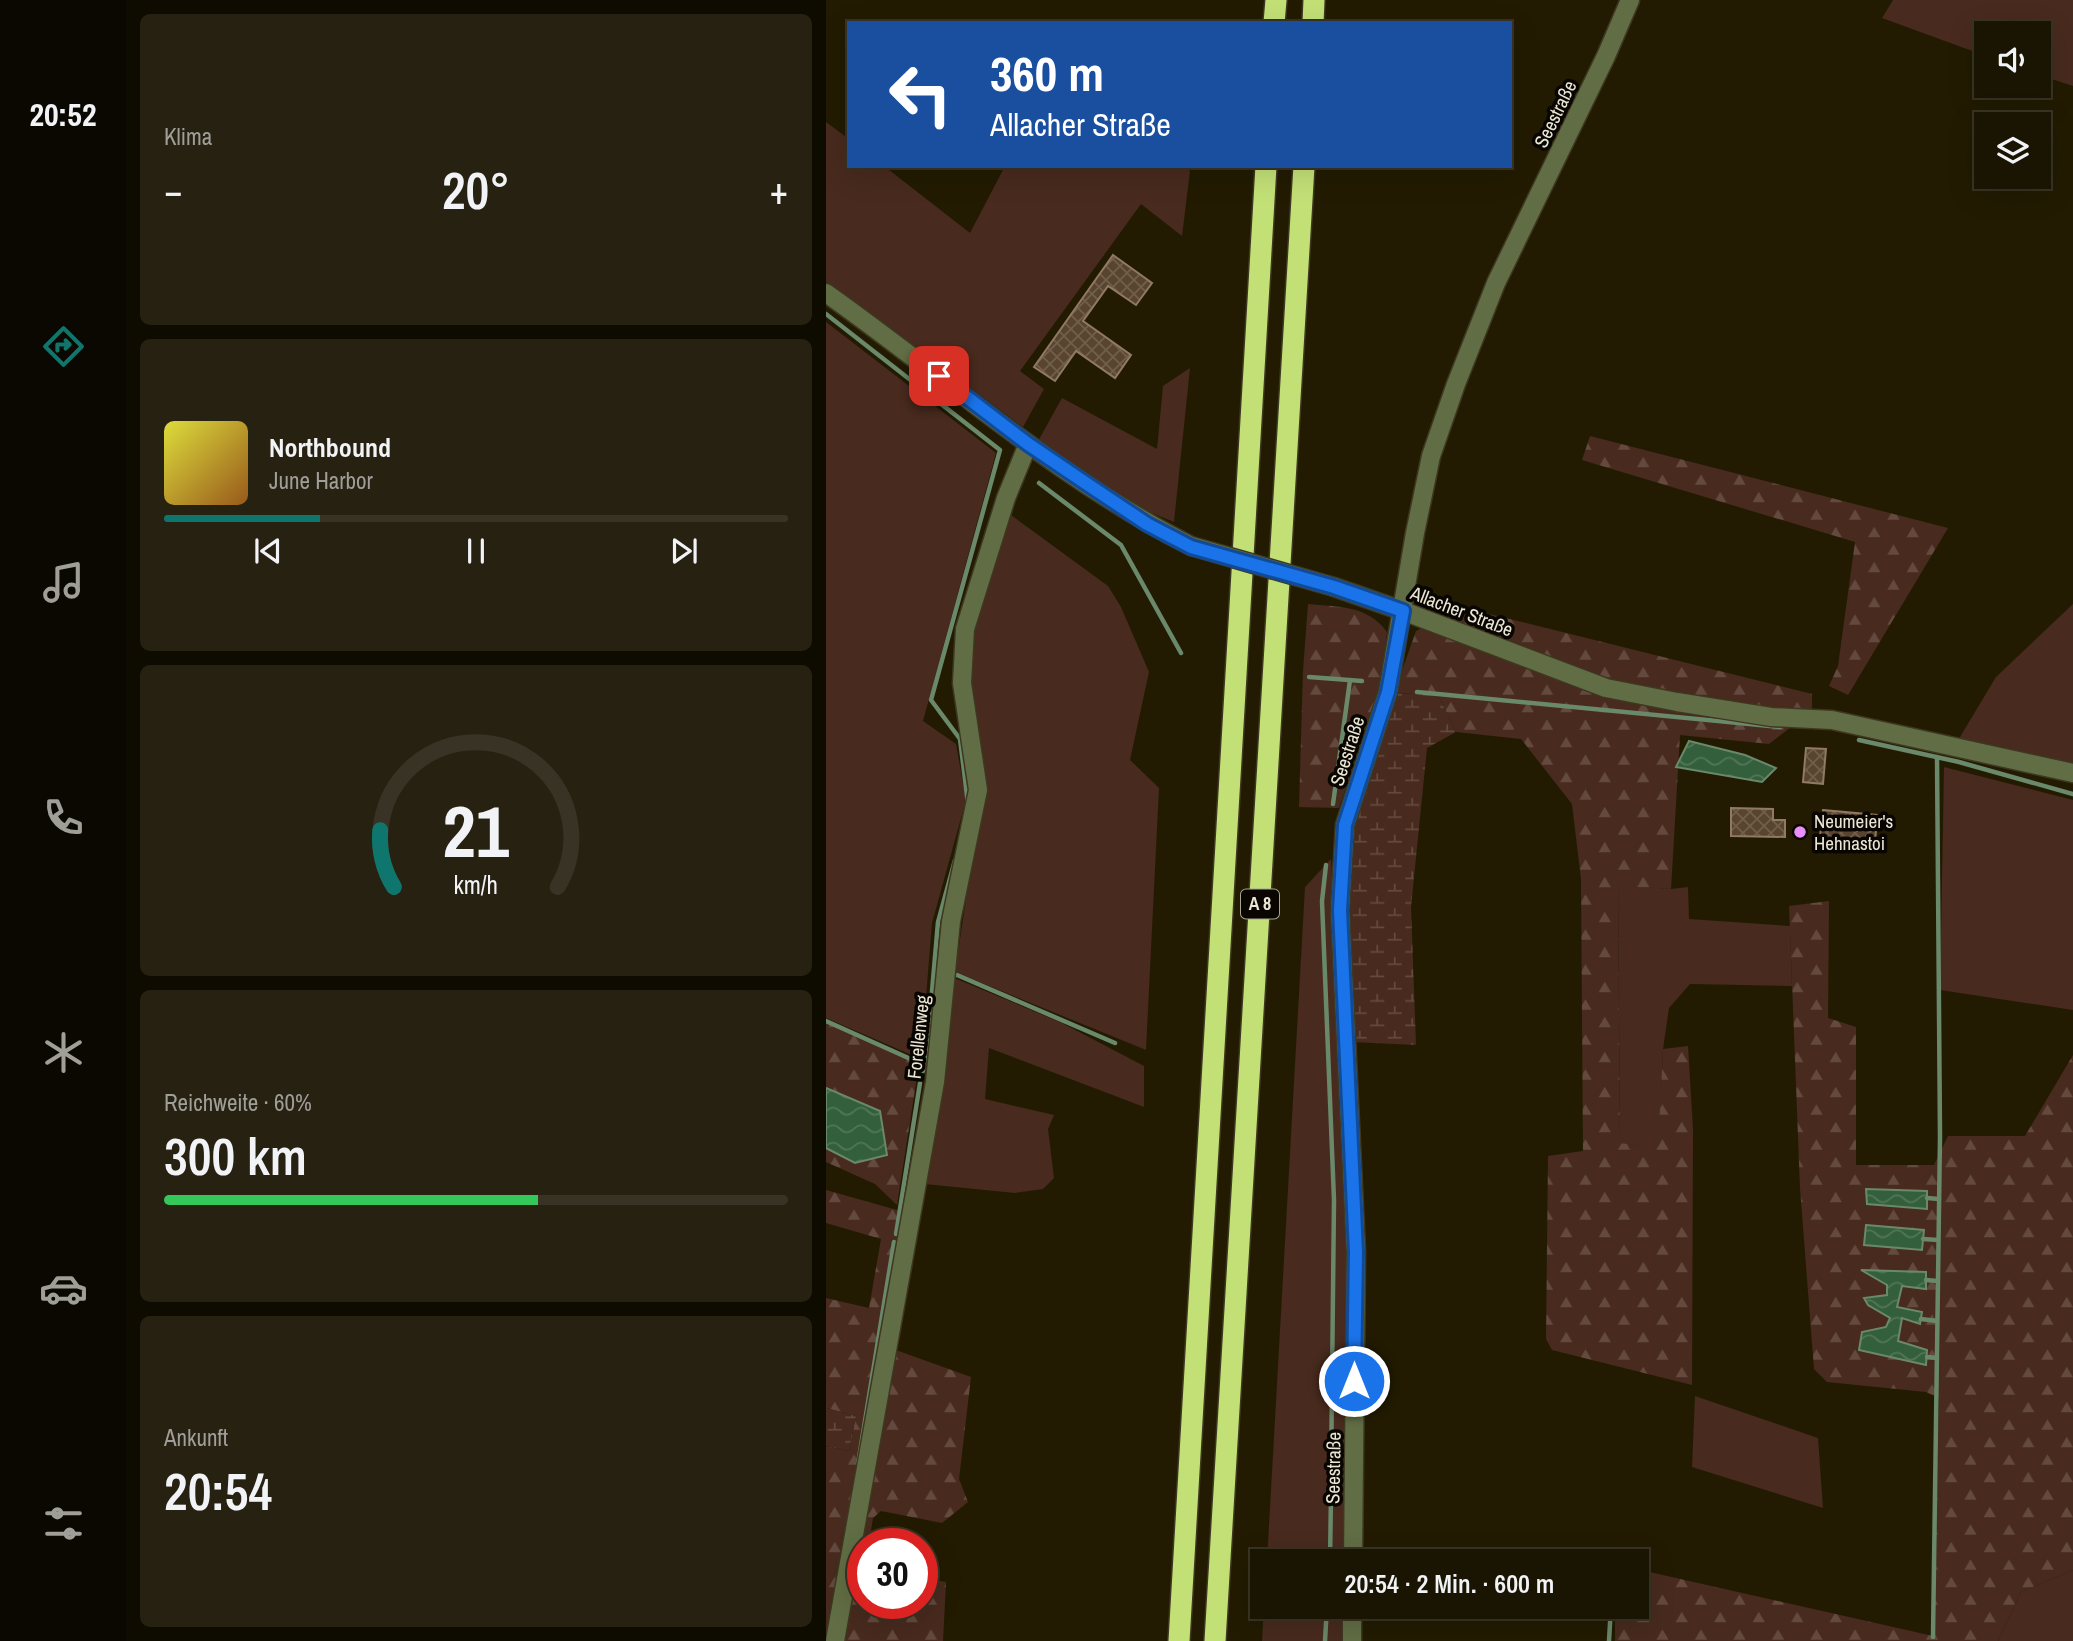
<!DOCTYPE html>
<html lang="de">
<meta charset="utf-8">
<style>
body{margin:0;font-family:"Archivo Narrow",sans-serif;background:#272111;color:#f1f3f6;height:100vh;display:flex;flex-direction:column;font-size:26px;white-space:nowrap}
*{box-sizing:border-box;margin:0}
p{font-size:23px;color:#9f9e99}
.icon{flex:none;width:38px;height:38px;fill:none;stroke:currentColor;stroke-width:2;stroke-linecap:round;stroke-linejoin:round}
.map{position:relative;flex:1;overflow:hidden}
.panel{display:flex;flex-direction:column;gap:14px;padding:14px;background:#0e0b01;width:700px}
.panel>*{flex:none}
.hud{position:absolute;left:21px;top:21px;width:665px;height:147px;border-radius:0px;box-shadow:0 7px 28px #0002,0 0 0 2px #383324;background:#1a4fa0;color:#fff;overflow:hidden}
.fabs{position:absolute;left:1148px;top:21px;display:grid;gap:14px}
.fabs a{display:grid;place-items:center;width:77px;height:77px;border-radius:0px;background:#1a1402;box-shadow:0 7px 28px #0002,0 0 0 2px #383324;font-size:35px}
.speed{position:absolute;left:21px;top:1528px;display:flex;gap:14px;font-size:35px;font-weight:700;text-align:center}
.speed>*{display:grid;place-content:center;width:91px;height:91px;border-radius:50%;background:#1a1402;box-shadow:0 7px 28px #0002,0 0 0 2px #383324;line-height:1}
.speed .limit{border:10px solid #d22;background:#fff;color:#111}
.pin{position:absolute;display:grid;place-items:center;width:60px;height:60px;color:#fff;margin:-30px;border-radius:14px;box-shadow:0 4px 10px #0006}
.me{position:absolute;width:77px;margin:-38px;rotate:0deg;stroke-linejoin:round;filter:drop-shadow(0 0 5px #0008)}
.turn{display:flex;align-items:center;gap:24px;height:147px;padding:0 28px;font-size:32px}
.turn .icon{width:91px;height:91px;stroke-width:2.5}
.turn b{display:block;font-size:49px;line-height:60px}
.big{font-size:52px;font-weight:600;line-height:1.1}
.panel .card{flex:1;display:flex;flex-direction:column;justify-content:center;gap:10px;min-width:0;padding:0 24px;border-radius:10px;background:#272111}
.panel .dial{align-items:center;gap:0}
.dial svg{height:182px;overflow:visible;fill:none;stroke:#383324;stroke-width:7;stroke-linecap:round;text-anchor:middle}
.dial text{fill:#f1f3f6;stroke:none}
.song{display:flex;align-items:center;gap:21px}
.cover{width:84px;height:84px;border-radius:10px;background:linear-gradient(135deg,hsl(60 70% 55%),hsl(30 70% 35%))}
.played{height:7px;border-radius:4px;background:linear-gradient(90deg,#0f766e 25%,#383324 25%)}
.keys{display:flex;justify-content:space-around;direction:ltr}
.heat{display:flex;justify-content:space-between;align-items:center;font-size:38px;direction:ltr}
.charge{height:10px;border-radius:5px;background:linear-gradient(90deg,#34c759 60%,#383324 0)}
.trip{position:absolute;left:424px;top:1549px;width:399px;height:70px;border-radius:0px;background:#1a1402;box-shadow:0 7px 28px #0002,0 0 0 2px #383324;font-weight:600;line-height:70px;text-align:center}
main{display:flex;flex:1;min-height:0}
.tab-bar{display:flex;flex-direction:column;width:126px;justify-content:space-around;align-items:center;background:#0a0801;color:#9f9e99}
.tab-bar .icon{width:49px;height:49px}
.tab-bar .on{color:#0f766e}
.tab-bar b{font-size:32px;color:#f1f3f6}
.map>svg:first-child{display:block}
.green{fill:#482a1e}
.forest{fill:url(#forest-firs)}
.wetland{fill:url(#wetland-marsh)}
.water{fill:url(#water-waves);stroke:#6a886a;stroke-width:2}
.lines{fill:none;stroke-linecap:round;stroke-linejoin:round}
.stream{stroke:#6a886a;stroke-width:4.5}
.building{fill:url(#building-cross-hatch);stroke:#907a63;stroke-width:2}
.minor-casing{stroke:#3e3820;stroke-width:21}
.highway-casing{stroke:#3e3820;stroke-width:24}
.minor{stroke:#616d44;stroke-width:18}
.highway{stroke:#c3e077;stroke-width:21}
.minor-bridge-casing{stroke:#3e3820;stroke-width:21;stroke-linecap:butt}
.minor-bridge{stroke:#616d44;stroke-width:18}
.route-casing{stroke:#114b97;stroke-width:18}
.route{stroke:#1a73e8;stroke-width:12}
.poi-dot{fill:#ea8dfd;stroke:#090601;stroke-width:2.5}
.labels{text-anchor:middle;stroke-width:7;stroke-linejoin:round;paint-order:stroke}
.shield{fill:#090601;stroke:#a7a497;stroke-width:2}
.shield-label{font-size:18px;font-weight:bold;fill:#ebe7d7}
.street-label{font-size:19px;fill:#ebe7d7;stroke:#090601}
.poi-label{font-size:19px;fill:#ebe7d7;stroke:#090601;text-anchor:start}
</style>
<main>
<nav class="tab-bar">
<b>20:52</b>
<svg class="icon on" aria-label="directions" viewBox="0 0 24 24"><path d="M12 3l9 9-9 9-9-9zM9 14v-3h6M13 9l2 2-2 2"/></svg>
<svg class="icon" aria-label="music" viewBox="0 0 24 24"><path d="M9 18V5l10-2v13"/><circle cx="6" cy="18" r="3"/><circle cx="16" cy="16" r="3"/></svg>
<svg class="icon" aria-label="phone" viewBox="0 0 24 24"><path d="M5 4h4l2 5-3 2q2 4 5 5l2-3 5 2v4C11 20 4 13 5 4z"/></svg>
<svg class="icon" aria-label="climate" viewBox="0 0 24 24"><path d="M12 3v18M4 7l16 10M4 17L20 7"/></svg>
<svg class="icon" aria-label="car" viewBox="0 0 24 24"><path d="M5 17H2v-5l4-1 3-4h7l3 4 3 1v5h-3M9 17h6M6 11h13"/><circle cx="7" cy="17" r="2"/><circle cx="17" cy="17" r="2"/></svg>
<svg class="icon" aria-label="filters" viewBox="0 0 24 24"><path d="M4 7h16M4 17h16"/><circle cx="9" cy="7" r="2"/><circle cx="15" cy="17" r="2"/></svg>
</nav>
<section class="panel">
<div class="card"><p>Klima</p>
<div class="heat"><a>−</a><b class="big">20°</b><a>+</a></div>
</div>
<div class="card">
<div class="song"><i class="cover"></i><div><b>Northbound</b><p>June Harbor</p></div></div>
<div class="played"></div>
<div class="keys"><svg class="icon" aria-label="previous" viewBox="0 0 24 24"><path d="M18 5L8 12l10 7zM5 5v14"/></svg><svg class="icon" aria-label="pause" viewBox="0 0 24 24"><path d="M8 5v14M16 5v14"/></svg><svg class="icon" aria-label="next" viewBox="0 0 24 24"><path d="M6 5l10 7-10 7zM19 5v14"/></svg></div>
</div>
<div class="card dial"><svg viewBox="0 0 100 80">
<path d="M14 69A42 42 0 1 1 86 69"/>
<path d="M14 69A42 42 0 0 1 8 44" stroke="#0f766e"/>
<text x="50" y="56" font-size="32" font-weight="700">21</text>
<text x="50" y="72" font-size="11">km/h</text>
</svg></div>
<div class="card"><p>Reichweite · 60%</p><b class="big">300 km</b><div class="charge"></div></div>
<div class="card"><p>Ankunft</p><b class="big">20:54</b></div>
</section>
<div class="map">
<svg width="1247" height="1641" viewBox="0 0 1247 1641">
<defs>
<pattern id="forest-firs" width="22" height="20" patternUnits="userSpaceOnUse" patternTransform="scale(1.75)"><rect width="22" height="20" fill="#482a1e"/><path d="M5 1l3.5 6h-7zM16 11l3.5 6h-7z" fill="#63493e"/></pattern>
<pattern id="wetland-marsh" width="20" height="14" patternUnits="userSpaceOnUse" patternTransform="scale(1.75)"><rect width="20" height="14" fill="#482a1e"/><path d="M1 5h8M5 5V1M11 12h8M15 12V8" fill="none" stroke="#63493e"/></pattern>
<pattern id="water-waves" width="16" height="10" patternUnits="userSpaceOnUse" patternTransform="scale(1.75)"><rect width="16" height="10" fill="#335f3c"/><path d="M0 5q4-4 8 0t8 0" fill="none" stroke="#517657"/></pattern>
<pattern id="building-cross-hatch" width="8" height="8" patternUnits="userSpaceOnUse" patternTransform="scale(1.75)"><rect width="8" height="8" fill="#58442f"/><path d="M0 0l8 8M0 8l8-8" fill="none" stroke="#705f4c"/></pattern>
</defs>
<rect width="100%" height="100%" fill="#221b02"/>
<g class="green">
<path d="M1067,0H1247V86L1213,75V33H1160V56L1056,18Z"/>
<path d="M0,122L23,139V166H58L144,233L179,166H357L364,171L356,236L315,204L194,371L218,389L197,427L0,282Z"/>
<path d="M0,322L170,453L97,721L130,744L140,800L106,923L95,1059L0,1018Z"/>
<path d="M364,368L348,522L316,509L211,443L236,398L331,449L337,386Z"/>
<path d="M185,515L282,586L295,607L323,672L304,760L333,788L320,1050L129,972L157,787L140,683L145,634L173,534Z"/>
<path d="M1247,604V769L1131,742L1170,677Z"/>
<path d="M1118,767L1247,800V1010L1114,990Z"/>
<path d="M505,859L523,1210L520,1561H441L479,887Z"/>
<path d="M792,885L845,889L862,887L863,919L964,926L966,986L864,984L843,1008L837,1049L833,1148L794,1143Z"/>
<path d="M126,977L236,1023L318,1066V1107L163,1048L159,1099L228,1115L222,1129L228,1178L217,1189L189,1193L99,1184Z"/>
<path d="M869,1396L992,1438L997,1508L866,1467Z"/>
<path d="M1247,1570V1641H1172L1195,1592Z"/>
<path d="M438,1607H520V1641H436Z"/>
</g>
<g class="forest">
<path d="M764,436L1122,528L1022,695L1003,686L1012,666L1029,542L756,460Z"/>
<path d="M482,604C512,607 542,605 561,632L556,680L513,808L473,807L477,671Z"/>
<path d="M635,607L986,694V711L943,744L854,735L845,889L792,886L794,1143L832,1147L837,1049L862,1046L867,1130L866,1385L726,1350L720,1339L722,1156L757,1151L755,879L746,804L695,739L630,732L612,695L568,693L590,631Z"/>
<path d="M1003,901L1002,1018L1030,1027V1165H1108L1122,1136H1199L1247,1055V1570L1195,1592L1172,1641H789V1607L810,1606V1569L1107,1636L1113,1398L1100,1392L1001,1382L988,1369L974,1188L963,906Z"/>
<path d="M0,1023L93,1064L71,1205L49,1184L0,1162Z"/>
<path d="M0,1190L78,1212L67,1349L145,1377L133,1479L142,1502L116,1523L55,1511L47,1518L43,1543L37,1544V1603H96V1578L120,1582L117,1641H0V1446L23,1451L30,1416L0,1408V1298L43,1308L55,1239L0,1223Z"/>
</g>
<g class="wetland">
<path d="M568,693L612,695L630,732L601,748L585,907L590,1045L526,1042L519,910L524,828Z"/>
<path d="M0,1408L30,1416L23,1451L0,1446Z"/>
</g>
<g class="water">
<path d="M863,741L919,755L950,768L936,782L850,767Z"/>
<path d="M0,1088L54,1111L61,1155L29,1163L0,1148Z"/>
<path d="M1040,1189L1101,1191V1209L1041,1204Z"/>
<path d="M1040,1225L1098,1230L1096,1250L1038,1245Z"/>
<path d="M1035,1270L1100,1272V1289L1076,1286L1071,1307L1096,1312L1094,1324L1076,1318L1072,1341L1101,1350L1100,1365L1033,1350L1036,1332L1060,1327L1064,1318L1042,1305L1038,1298L1061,1295V1285Z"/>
</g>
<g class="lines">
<g class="stream">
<path d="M0,314L174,450L105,700L134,739L142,804"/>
<path d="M213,483L295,545L355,653"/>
<path d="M483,677L536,681"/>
<path d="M591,692L954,727"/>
<path d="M1033,740L1133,762L1247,794"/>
<path d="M507,804L524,680"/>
<path d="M500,865L496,901L508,1200L505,1476"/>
<path d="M131,975L289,1043"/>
<path d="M0,1021L98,1065"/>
<path d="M97,1071L102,1038L112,922L129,860"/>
<path d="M1101,1198L1113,1199"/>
<path d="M70,1234L94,1083"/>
<path d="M1097,1239L1112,1240"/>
<path d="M1100,1280L1112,1281"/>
<path d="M1095,1319L1111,1321"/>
<path d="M1101,1357L1111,1358"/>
<path d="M32,1464L68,1242"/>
<path d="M504,1561L505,1495"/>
<path d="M1107,1637L1114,1137L1111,757"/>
<path d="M499,1641L501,1606"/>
<path d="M783,1641L785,1606"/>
</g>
</g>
<g class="building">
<path d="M287,255L326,283L310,305L282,286L257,321L305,355L289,378L250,351L229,381L208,367Z"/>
<path d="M980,748L1000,749L997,784L977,782Z"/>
<path d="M905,808L947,809V820H959V837L905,836Z"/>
<path d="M997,810L1051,815L1049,844L994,837Z"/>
</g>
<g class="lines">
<g class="minor-casing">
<g id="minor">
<path d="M0,293C120,378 233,479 365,546"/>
<path d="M508,587L577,611L780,688L851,702L945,717L1006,720L1247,773"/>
<path d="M527,1561L530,1252L514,910L519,825L562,692L589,533L605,456L630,384L670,283L780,56L804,0"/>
<path d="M9,1641L109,1082L125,921L152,790L136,683L139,629L180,498L202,444"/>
<path d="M526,1641V1606"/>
</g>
</g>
<g class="highway-casing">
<g id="highway">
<path d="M448,23L450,0"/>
<path d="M487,23L488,0"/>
<path d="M353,1641L440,166"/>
<path d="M389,1641L478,166"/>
</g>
</g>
<use href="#minor" class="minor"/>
<use href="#highway" class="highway"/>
<g class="minor-bridge-casing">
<path id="minor-bridge" d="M365,546L508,587"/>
</g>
<use href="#minor-bridge" class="minor-bridge"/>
</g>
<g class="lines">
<g class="route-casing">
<path id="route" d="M113,376L202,444L261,484L321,524L365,547L508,587L577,611L562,692L519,825L514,910L530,1252L528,1381"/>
</g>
<use href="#route" class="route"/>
</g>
<circle class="poi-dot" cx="974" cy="832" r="7"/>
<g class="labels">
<rect class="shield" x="415" y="889.5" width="38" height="29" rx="5"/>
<g class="shield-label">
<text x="434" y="910">A 8</text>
</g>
<g class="street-label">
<text transform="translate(729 114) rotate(-64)" y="7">Seestraße</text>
<text transform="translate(636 611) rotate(21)" y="7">Allacher Straße</text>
<text transform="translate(521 751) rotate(-72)" y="7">Seestraße</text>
<text transform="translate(92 1037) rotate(-84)" y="7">Forellenweg</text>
<text transform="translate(507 1468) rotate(-89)" y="7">Seestraße</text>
</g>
<g class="poi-label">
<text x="988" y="828">Neumeier's<tspan x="988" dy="22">Hehnastoi</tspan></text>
</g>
</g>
</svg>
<div class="fabs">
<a><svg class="icon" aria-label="sound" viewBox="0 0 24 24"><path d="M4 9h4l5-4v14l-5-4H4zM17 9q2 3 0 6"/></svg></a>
<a><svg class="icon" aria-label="layers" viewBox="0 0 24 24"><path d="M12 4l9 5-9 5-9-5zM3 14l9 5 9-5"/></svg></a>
</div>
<div class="speed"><div class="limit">30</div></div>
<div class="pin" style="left:113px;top:376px;background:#d93025"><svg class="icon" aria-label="arrive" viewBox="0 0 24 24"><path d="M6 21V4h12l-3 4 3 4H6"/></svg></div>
<svg class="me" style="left:528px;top:1381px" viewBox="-20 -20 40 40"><circle r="17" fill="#1a73e8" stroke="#fff" stroke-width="3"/><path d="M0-11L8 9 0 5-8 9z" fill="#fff"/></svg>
<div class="trip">20:54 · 2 Min. · 600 m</div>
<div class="hud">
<div class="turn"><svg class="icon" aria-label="left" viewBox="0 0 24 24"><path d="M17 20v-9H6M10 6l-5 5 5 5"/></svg><div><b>360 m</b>Allacher Straße</div></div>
</div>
</div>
</main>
